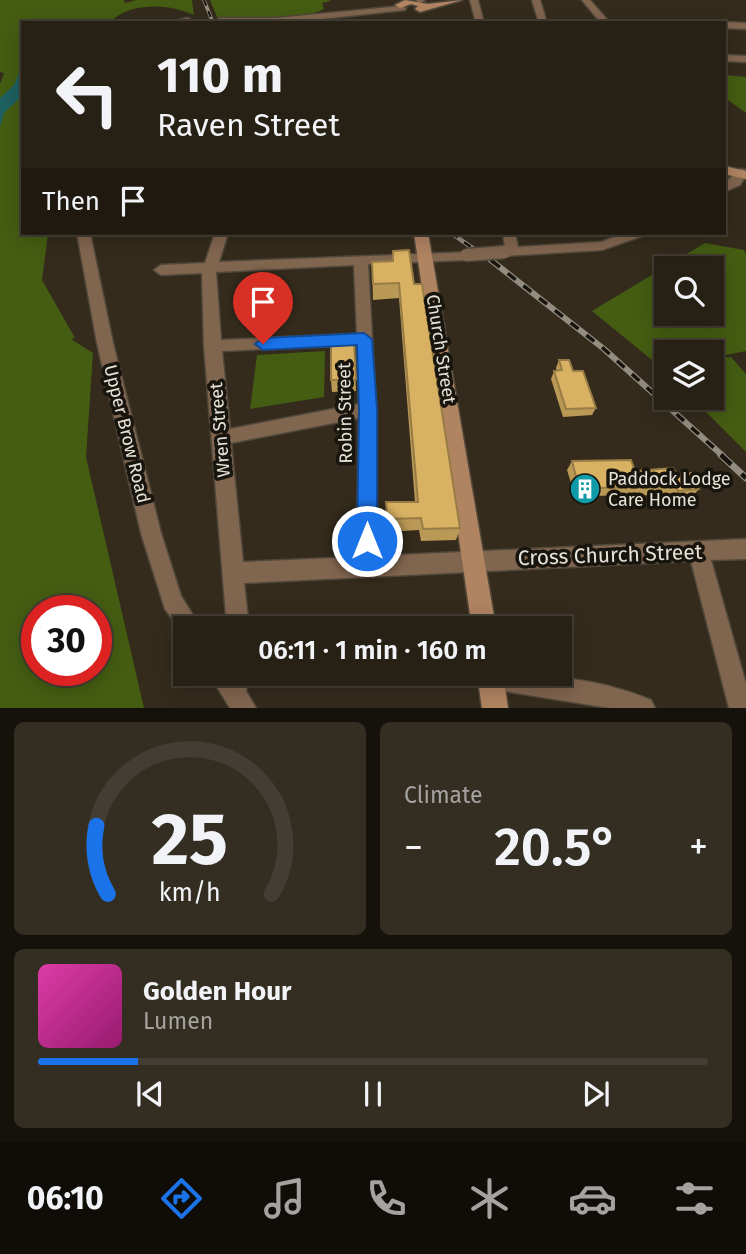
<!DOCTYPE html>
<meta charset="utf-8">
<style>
body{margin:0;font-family:"Fira Sans",sans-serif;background:#332d22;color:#f1f3f6;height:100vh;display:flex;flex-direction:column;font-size:26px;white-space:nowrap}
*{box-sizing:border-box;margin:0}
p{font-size:23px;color:#a4a3a0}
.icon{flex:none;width:38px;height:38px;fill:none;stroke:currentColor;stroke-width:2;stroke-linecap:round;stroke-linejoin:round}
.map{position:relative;height:708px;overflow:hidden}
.drawer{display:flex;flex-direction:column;gap:14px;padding:14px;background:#15120c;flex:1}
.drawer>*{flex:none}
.guide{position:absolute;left:21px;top:21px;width:705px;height:214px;border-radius:0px;box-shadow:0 4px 18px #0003,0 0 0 2px #433e34;background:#272015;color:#f1f3f6;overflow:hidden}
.controls{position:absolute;left:654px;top:256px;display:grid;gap:14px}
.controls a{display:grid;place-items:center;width:70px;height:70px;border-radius:0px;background:#272015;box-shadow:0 4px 18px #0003,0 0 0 2px #433e34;font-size:35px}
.speed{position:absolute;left:21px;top:595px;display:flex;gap:14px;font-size:35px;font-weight:700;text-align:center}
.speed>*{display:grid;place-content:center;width:91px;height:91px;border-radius:50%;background:#272015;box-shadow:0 4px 18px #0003,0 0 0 2px #433e34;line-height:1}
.speed .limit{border:10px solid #d22;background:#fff;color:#111}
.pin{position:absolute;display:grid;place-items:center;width:60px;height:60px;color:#fff;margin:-72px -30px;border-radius:50% 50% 50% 0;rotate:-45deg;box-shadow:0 0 7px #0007}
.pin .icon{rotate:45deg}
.me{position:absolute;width:77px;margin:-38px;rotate:0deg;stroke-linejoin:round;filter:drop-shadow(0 0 5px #0008)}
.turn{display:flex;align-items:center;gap:24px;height:147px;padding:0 21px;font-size:32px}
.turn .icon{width:91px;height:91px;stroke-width:2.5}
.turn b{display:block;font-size:49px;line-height:60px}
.then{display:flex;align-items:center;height:66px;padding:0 21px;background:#0003;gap:14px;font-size:26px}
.big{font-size:52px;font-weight:600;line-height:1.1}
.drawer .tile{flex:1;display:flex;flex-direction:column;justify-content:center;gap:10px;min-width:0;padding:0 24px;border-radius:10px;background:#332d22}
.drawer .dial{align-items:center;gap:0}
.dial svg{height:182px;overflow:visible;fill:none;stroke:#433e34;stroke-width:7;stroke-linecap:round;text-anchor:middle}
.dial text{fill:#f1f3f6;stroke:none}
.song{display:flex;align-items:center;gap:21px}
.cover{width:84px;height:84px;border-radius:10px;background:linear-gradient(135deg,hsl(320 70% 55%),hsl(320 70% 35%))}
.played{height:7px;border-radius:4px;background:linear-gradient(90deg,#1a73e8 15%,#433e34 15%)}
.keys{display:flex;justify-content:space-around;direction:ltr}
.heat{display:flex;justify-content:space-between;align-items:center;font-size:38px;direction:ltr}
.drawer .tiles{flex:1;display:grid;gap:14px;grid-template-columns:1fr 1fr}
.tile:last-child{grid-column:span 2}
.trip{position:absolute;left:173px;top:616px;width:399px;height:70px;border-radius:0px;background:#272015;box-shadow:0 4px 18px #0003,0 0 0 2px #433e34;font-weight:600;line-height:70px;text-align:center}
.tabs{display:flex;height:112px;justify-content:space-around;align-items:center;background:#100d08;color:#a4a3a0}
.tabs .icon{width:49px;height:49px}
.tabs .on{color:#1a73e8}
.tabs b{font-size:32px;color:#f1f3f6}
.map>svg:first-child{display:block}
.green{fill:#445d12;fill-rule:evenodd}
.water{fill:#1e5f5f}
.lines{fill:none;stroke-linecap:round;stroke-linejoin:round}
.street-casing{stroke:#50483a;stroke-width:3}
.secondary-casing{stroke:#50483a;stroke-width:3}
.street{fill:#80654f;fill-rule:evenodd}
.secondary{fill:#b08361;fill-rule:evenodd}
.rail-far3-casing{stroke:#938d80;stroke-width:3.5}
.rail-far2-casing{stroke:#938d80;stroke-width:4.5}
.rail-far1-casing{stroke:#938d80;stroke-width:6}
.rail-casing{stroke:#938d80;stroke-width:7}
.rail-far3{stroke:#18140e;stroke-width:2;stroke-dasharray:6;stroke-linecap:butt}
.rail-far2{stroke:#18140e;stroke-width:2.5;stroke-dasharray:8;stroke-linecap:butt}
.rail-far1{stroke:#18140e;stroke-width:3.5;stroke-dasharray:10;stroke-linecap:butt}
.rail{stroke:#18140e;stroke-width:4.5;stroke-dasharray:14;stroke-linecap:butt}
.street-bridge-casing{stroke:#50483a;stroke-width:15;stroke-linecap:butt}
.street-bridge{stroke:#80654f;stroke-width:12}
.wall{fill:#ba9855}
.building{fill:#d8b163;stroke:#977c45;stroke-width:2}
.route{fill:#1a73e8;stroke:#114b97;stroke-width:2}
.labels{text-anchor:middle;stroke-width:7;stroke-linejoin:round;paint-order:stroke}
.street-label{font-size:18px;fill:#e6e1d7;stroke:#18140e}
.poi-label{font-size:18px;fill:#e6e1d7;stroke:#18140e;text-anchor:start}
.near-street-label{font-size:21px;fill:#e6e1d7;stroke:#18140e}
</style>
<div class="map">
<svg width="746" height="708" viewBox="0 0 746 708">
<rect width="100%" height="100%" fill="#342b1c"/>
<g class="green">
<path d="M0,0H123L126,3L136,0H192L194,15C169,4 131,1 109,23H23V233H48L42,280L75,338L71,339L93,353L86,457L144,708H0V84L4,73L0,72ZM37,611H96V670H37Z"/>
<path d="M210,0H330V1L322,3L324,9C294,24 252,19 218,19Z"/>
<path d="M725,75L746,77V113L725,98Z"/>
<path d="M705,243L744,250L746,254V351L712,358V352H667V375L663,369L592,311ZM667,268H712V313H667Z"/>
<path d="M325,351L324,397L250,409L257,355Z"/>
<path d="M731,357L746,374V452L691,397H712V360Z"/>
</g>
<path class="water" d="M23,63V95L4,113L0,127V98L14,85Z"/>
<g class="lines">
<g class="street-casing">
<g id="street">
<path d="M416,0H425L419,4Z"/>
<path d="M470,0H478L484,23H476Z"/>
<path d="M532,0H540L547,23H539Z"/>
<path d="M582,0H590L610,23H601Z"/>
<path d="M402,6L406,8L405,10L284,23L216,21L220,18H276Z"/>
<path d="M187,18L190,19V23H168Z"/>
<path d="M724,22L746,23V29L724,28Z"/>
<path d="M724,55L746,56V62L724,61Z"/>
<path d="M741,169L745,170L746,175L740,185L724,192V183Z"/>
<path d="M77,233H90L113,343L161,533L181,596L201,628H186V637L165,609L141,533L97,343Z"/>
<path d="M215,233H228L219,262L471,252L473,255L471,258L466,260L368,264L376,409L377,556L746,539V559L711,560L746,684V708H729L691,561L244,583L249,628H227L204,346L202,273L161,275L154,270L161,265L205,263ZM354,265L357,334L221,340L216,272ZM357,345L359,404L230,429L222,351ZM359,418L357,557L243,562L231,443Z"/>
<path d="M503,233H515L518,247L601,242L625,233H644L642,236L602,250L505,256L498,252L505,248Z"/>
<path d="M209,674H249L246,691L256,708H230Z"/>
<path d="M481,674C540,674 597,677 651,700L655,708H609L491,689L483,686L480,678Z"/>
</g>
</g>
<g class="secondary-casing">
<g id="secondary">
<path d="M405,0L428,4L462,0L420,12L415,9L418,6L411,4L400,8L395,5Z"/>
<path d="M724,166L746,171V179L724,174Z"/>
<path d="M414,233H428L496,628H472Z"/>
<path d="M477,674H503L508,708H482Z"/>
</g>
</g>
<use href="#street" class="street"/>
<use href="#secondary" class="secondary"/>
<g class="rail-far3-casing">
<path id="rail-far3" d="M204,0L213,23"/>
</g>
<g class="rail-far2-casing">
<path id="rail-far2" d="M451,233L494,263"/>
</g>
<g class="rail-far1-casing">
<path id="rail-far1" d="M492,261L604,349L723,456"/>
</g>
<g class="rail-casing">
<path id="rail" d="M721,455L746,478"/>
</g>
<use href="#rail-far3" class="rail-far3"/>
<use href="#rail-far2" class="rail-far2"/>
<use href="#rail-far1" class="rail-far1"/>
<use href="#rail" class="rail"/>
<g class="street-bridge-casing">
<path id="street-bridge" d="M466,255L505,252"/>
</g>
<use href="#street-bridge" class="street-bridge"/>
</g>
<g class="wall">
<path d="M372,262L414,284L460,528L456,540L421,541L419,530L386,532V502H415L399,298L373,300Z"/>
<path d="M354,342L356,391L332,392L331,380Z"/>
<path d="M559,360L573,371L596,408L592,415L563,417L551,379L554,371H557L556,368Z"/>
<path d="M572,461L635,471L677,474L699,489L691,498L671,499L669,495L575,496L567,470Z"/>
</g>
<g class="building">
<path d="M409,250L414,284H422L460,528L423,529L421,518L387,519L386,502H418L399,283L373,284L372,262L393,261V251Z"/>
<path d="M354,342L356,379L331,380V343Z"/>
<path d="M559,360H569L573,371H583L596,408L566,409L554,371L562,370Z"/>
<path d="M631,460L635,471L673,468L677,474L691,473L699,489L678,491L676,487L579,488L572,461Z"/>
</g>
<path class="route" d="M364,333L372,339L377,409V541L374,548L367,551L360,548L357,541L359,409L357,345L263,350L255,344L263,338Z"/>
<defs>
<g id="building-disc" transform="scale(1.575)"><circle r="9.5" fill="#0f9aa8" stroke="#18140e"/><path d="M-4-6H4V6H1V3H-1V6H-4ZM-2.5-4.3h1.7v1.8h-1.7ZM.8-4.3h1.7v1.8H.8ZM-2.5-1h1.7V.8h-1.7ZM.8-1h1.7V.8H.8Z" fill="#fff"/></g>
</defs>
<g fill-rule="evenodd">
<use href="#building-disc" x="585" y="489"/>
</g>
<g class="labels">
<g class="street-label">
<text transform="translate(441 349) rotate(81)" y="6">Church Street</text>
<text transform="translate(345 413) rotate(-91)" y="6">Robin Street</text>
<text transform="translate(220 430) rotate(-95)" y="6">Wren Street</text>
<text transform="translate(127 434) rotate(76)" y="6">Upper Brow Road</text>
</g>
<g class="poi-label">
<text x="608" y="485">Paddock Lodge<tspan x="608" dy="21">Care Home</tspan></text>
</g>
<g class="near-street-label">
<text transform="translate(610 555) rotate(-2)" y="7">Cross Church Street</text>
</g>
</g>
</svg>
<div class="controls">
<a><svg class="icon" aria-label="search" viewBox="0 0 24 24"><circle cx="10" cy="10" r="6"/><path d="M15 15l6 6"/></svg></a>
<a><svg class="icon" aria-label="layers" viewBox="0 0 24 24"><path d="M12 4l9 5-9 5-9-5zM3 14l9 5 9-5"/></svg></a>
</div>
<div class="speed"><div class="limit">30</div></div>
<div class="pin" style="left:263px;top:344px;background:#d93025"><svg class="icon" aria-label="arrive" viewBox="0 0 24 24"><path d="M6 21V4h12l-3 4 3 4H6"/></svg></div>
<svg class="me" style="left:367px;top:541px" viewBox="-20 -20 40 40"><circle r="17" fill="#1a73e8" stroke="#fff" stroke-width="3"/><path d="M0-11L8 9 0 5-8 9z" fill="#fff"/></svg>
<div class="trip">06:11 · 1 min · 160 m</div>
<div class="guide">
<div class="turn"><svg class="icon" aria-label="left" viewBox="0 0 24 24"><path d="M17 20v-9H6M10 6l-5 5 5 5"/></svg><div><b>110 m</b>Raven Street</div></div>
<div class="then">Then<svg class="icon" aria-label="arrive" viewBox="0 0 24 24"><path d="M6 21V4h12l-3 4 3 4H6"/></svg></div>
</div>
</div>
<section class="drawer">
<div class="tiles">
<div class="tile dial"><svg viewBox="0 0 100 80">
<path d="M14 69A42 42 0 1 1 86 69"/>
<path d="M14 69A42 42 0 0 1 9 39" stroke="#1a73e8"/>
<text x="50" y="56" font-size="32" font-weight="700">25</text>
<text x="50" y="72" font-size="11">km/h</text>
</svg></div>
<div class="tile"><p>Climate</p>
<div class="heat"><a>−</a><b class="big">20.5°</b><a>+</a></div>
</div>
<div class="tile">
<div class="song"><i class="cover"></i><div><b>Golden Hour</b><p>Lumen</p></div></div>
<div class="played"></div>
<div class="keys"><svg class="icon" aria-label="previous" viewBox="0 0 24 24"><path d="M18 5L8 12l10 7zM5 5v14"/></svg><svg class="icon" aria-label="pause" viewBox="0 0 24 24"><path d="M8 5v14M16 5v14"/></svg><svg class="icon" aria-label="next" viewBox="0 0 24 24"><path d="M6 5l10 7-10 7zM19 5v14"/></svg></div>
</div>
</div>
</section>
<nav class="tabs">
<b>06:10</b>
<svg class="icon on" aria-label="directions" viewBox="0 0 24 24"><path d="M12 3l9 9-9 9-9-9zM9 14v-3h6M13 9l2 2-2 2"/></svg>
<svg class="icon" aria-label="music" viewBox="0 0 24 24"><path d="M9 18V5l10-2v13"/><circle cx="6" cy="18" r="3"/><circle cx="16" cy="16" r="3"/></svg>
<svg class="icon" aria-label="phone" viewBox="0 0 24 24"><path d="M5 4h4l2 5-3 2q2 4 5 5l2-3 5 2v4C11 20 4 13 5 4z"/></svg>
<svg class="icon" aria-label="climate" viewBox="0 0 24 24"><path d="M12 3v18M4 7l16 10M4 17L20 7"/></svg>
<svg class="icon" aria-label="car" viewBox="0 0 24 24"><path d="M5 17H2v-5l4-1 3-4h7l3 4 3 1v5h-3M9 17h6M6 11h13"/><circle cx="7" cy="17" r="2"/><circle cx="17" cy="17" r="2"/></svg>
<svg class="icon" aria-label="filters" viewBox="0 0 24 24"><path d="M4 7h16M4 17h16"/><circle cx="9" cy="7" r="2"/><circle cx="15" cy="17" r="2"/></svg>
</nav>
